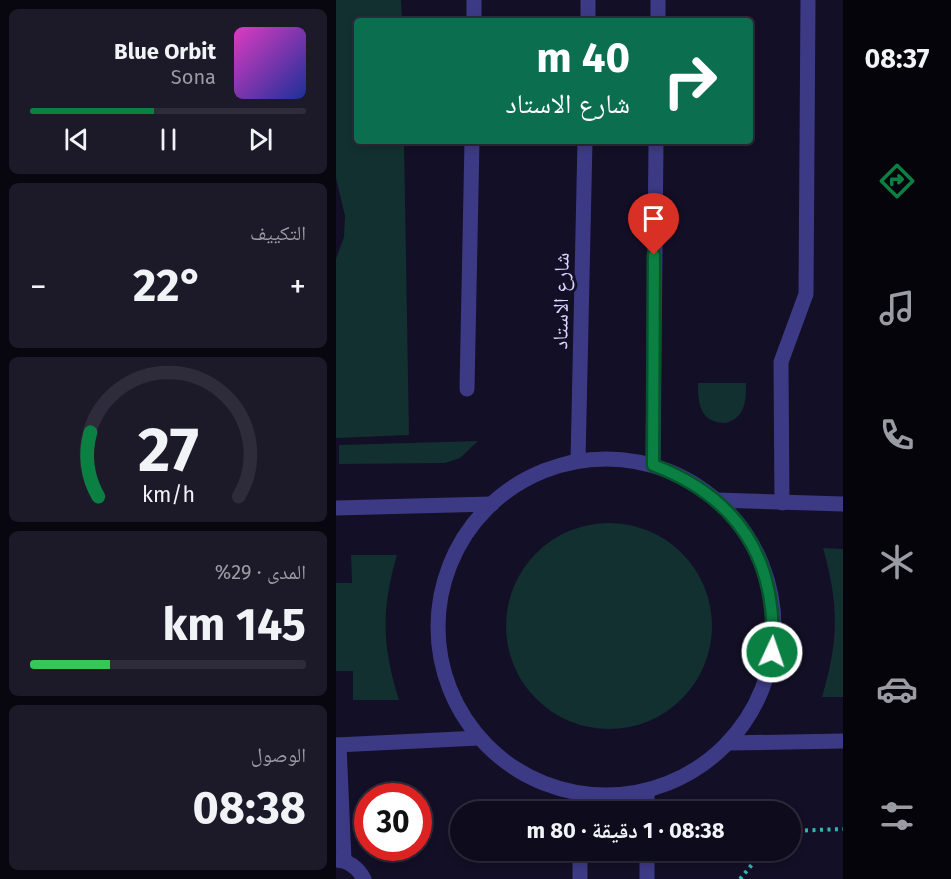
<!DOCTYPE html>
<html lang="ar">
<meta charset="utf-8">
<style>
body{margin:0;font-family:"Fira Sans","Noto Naskh Arabic",sans-serif;background:#1c1929;color:#f1f3f6;direction:rtl;height:100vh;display:flex;flex-direction:column;font-size:22px;white-space:nowrap}
*{box-sizing:border-box;margin:0}
p{font-size:20px;color:#9b9ba3}
.icon{flex:none;width:33px;height:33px;fill:none;stroke:currentColor;stroke-width:2;stroke-linecap:round;stroke-linejoin:round}
.map{position:relative;flex:1;overflow:hidden;direction:ltr}
.details{display:flex;flex-direction:column;gap:9px;padding:9px;background:#08060f;width:336px}
.details>*{flex:none}
.banner{position:absolute;left:18px;top:18px;width:399px;height:126px;border-radius:6px;box-shadow:0 3px 9px #0003,0 0 0 2px #2e2b3b;direction:rtl;background:#0b6e4f;color:#fff;overflow:hidden}
.speed{position:absolute;left:18px;top:783px;display:flex;gap:12px;font-size:30px;font-weight:700;text-align:center}
.speed>*{display:grid;place-content:center;width:78px;height:78px;border-radius:50%;background:#0e0b1c;box-shadow:0 3px 9px #0003,0 0 0 2px #2e2b3b;line-height:1}
.speed .limit{border:9px solid #d22;background:#fff;color:#111}
.pin{position:absolute;display:grid;place-items:center;width:51px;height:51px;color:#fff;margin:-62px -26px;border-radius:50% 50% 50% 0;rotate:-45deg;box-shadow:0 0 6px #0007}
.pin .icon{rotate:45deg}
.me{position:absolute;width:66px;margin:-33px;rotate:3deg;stroke-linejoin:round;filter:drop-shadow(0 0 4px #0008)}
.turn{display:flex;align-items:center;gap:21px;height:126px;padding:0 24px;font-size:27px}
.turn .icon{width:78px;height:78px;stroke-width:2.5}
.turn b{display:block;font-size:42px;line-height:51px}
.big{font-size:45px;font-weight:700;line-height:1.1}
.details .tile{flex:1;display:flex;flex-direction:column;justify-content:center;gap:9px;min-width:0;padding:0 21px;border-radius:9px;background:#1c1929}
.details .dial{align-items:center;gap:0}
.dial svg{height:156px;overflow:visible;fill:none;stroke:#2e2b3b;stroke-width:7;stroke-linecap:round;text-anchor:middle}
.dial text{fill:#f1f3f6;stroke:none}
.song{display:flex;align-items:center;gap:18px}
.cover{width:72px;height:72px;border-radius:9px;background:linear-gradient(135deg,hsl(310 70% 55%),hsl(230 70% 35%))}
.played{height:6px;border-radius:3px;background:linear-gradient(90deg,#0b8043 45%,#2e2b3b 45%)}
.keys{display:flex;justify-content:space-around;direction:ltr}
.heat{display:flex;justify-content:space-between;align-items:center;font-size:33px;direction:ltr}
.charge{height:9px;border-radius:4px;background:linear-gradient(90deg,#34c759 29%,#2e2b3b 0)}
.trip{position:absolute;left:114px;top:801px;width:351px;height:60px;border-radius:30px;background:#0e0b1c;box-shadow:0 3px 9px #0003,0 0 0 2px #2e2b3b;font-weight:700;line-height:60px;text-align:center;direction:rtl}
main{display:flex;flex:1;min-height:0}
.tabs{display:flex;flex-direction:column;width:108px;justify-content:space-around;align-items:center;background:#06040b;color:#9b9ba3}
.tabs .icon{width:42px;height:42px}
.tabs .selected{color:#0b8043}
.tabs b{font-size:27px;color:#f1f3f6}
.map>svg:first-child{display:block}
.green{fill:#12302f}
.lines{fill:none;stroke-linecap:round;stroke-linejoin:round}
.path{stroke:#2fb8b0;stroke-width:4;stroke-dasharray:3 4.5;stroke-linecap:butt}
.minor{stroke:#3d3a85;stroke-width:15}
.route-casing{stroke:#07532c;stroke-width:15}
.route{stroke:#0b8043;stroke-width:10}
.labels{text-anchor:middle;stroke-width:6;stroke-linejoin:round;paint-order:stroke}
.street-label{font-size:21px;fill:#d9d4ff;stroke:#130f26}
</style>
<main>
<nav class="tabs">
<b>08:37</b>
<svg class="icon selected" aria-label="directions" viewBox="0 0 24 24"><path d="M12 3l9 9-9 9-9-9zM9 14v-3h6M13 9l2 2-2 2"/></svg>
<svg class="icon" aria-label="music" viewBox="0 0 24 24"><path d="M9 18V5l10-2v13"/><circle cx="6" cy="18" r="3"/><circle cx="16" cy="16" r="3"/></svg>
<svg class="icon" aria-label="phone" viewBox="0 0 24 24"><path d="M5 4h4l2 5-3 2q2 4 5 5l2-3 5 2v4C11 20 4 13 5 4z"/></svg>
<svg class="icon" aria-label="climate" viewBox="0 0 24 24"><path d="M12 3v18M4 7l16 10M4 17L20 7"/></svg>
<svg class="icon" aria-label="car" viewBox="0 0 24 24"><path d="M5 17H2v-5l4-1 3-4h7l3 4 3 1v5h-3M9 17h6M6 11h13"/><circle cx="7" cy="17" r="2"/><circle cx="17" cy="17" r="2"/></svg>
<svg class="icon" aria-label="filters" viewBox="0 0 24 24"><path d="M4 7h16M4 17h16"/><circle cx="9" cy="7" r="2"/><circle cx="15" cy="17" r="2"/></svg>
</nav>
<div class="map">
<svg width="507" height="879" viewBox="0 0 507 879">
<rect width="100%" height="100%" fill="#130f26"/>
<g class="green">
<path d="M0,0H65L66,21H21V141H68L73,435L0,438V259L8,237L9,216L0,178Z"/>
<path d="M362,383H410C410,402 409,417 390,423C364,423 362,404 362,383Z"/>
<path d="M142,441L124,458L109,463L3,464V445Z"/>
<circle cx="273" cy="626" r="103"/>
<path d="M487,548L507,549V697H486C503,641 503,604 487,548Z"/>
<path d="M15,555H61C45,610 46,645 63,700H17V671H0V583H16Z"/>
</g>
<g class="lines">
<g class="path">
<path d="M454,831L507,829"/>
<path d="M404,879L428,850"/>
</g>
<g class="minor">
<path d="M138,21V0"/>
<path d="M252,21V0"/>
<path d="M322,21V0"/>
<path d="M131,389L136,141"/>
<circle cx="270" cy="627" r="168"/>
<path d="M242,461L249,141"/>
<path d="M317,465L320,141"/>
<path d="M380,500L507,504"/>
<path d="M446,503L445,362L470,294L472,0"/>
<path d="M0,508L156,504"/>
<path d="M392,743L507,741"/>
<path d="M0,745L143,738"/>
<path d="M3,745L8,860"/>
<path d="M311,791V812"/>
<path d="M242,794L243,812"/>
<path d="M244,850V879"/>
<path d="M311,850V879"/>
<path d="M0,860C12,860 22,868 28,879"/>
</g>
</g>
<g class="lines">
<g class="route-casing">
<path id="route" d="M318,255L317,465C404,498 442,561 436,652"/>
</g>
<use href="#route" class="route"/>
</g>
<g class="labels">
<g class="street-label">
<text transform="translate(225 301) rotate(-89)" y="7">شارع الاستاد</text>
</g>
</g>
</svg>
<div class="speed"><div class="limit">30</div></div>
<div class="pin" style="left:318px;top:255px;background:#d93025"><svg class="icon" aria-label="arrive" viewBox="0 0 24 24"><path d="M6 21V4h12l-3 4 3 4H6"/></svg></div>
<svg class="me" style="left:436px;top:652px" viewBox="-20 -20 40 40"><circle r="17" fill="#0b8043" stroke="#fff" stroke-width="3"/><path d="M0-11L8 9 0 5-8 9z" fill="#fff"/></svg>
<div class="trip">08:38 · 1 دقيقة · 80 m</div>
<div class="banner">
<div class="turn"><svg class="icon" aria-label="right" viewBox="0 0 24 24"><path d="M7 20v-9h11M14 6l5 5-5 5"/></svg><div><b>40 m</b>شارع الاستاد</div></div>
</div>
</div>
<section class="details">
<div class="tile">
<div class="song"><i class="cover"></i><div><b>Blue Orbit</b><p>Sona</p></div></div>
<div class="played"></div>
<div class="keys"><svg class="icon" aria-label="previous" viewBox="0 0 24 24"><path d="M18 5L8 12l10 7zM5 5v14"/></svg><svg class="icon" aria-label="pause" viewBox="0 0 24 24"><path d="M8 5v14M16 5v14"/></svg><svg class="icon" aria-label="next" viewBox="0 0 24 24"><path d="M6 5l10 7-10 7zM19 5v14"/></svg></div>
</div>
<div class="tile"><p>التكييف</p>
<div class="heat"><a>−</a><b class="big">22°</b><a>+</a></div>
</div>
<div class="tile dial"><svg viewBox="0 0 100 80">
<path d="M14 69A42 42 0 1 1 86 69"/>
<path d="M14 69A42 42 0 0 1 10 36" stroke="#0b8043"/>
<text x="50" y="56" font-size="32" font-weight="700">27</text>
<text x="50" y="72" font-size="11">km/h</text>
</svg></div>
<div class="tile"><p>المدى · 29%</p><b class="big">145 km</b><div class="charge"></div></div>
<div class="tile"><p>الوصول</p><b class="big">08:38</b></div>
</section>
</main>
